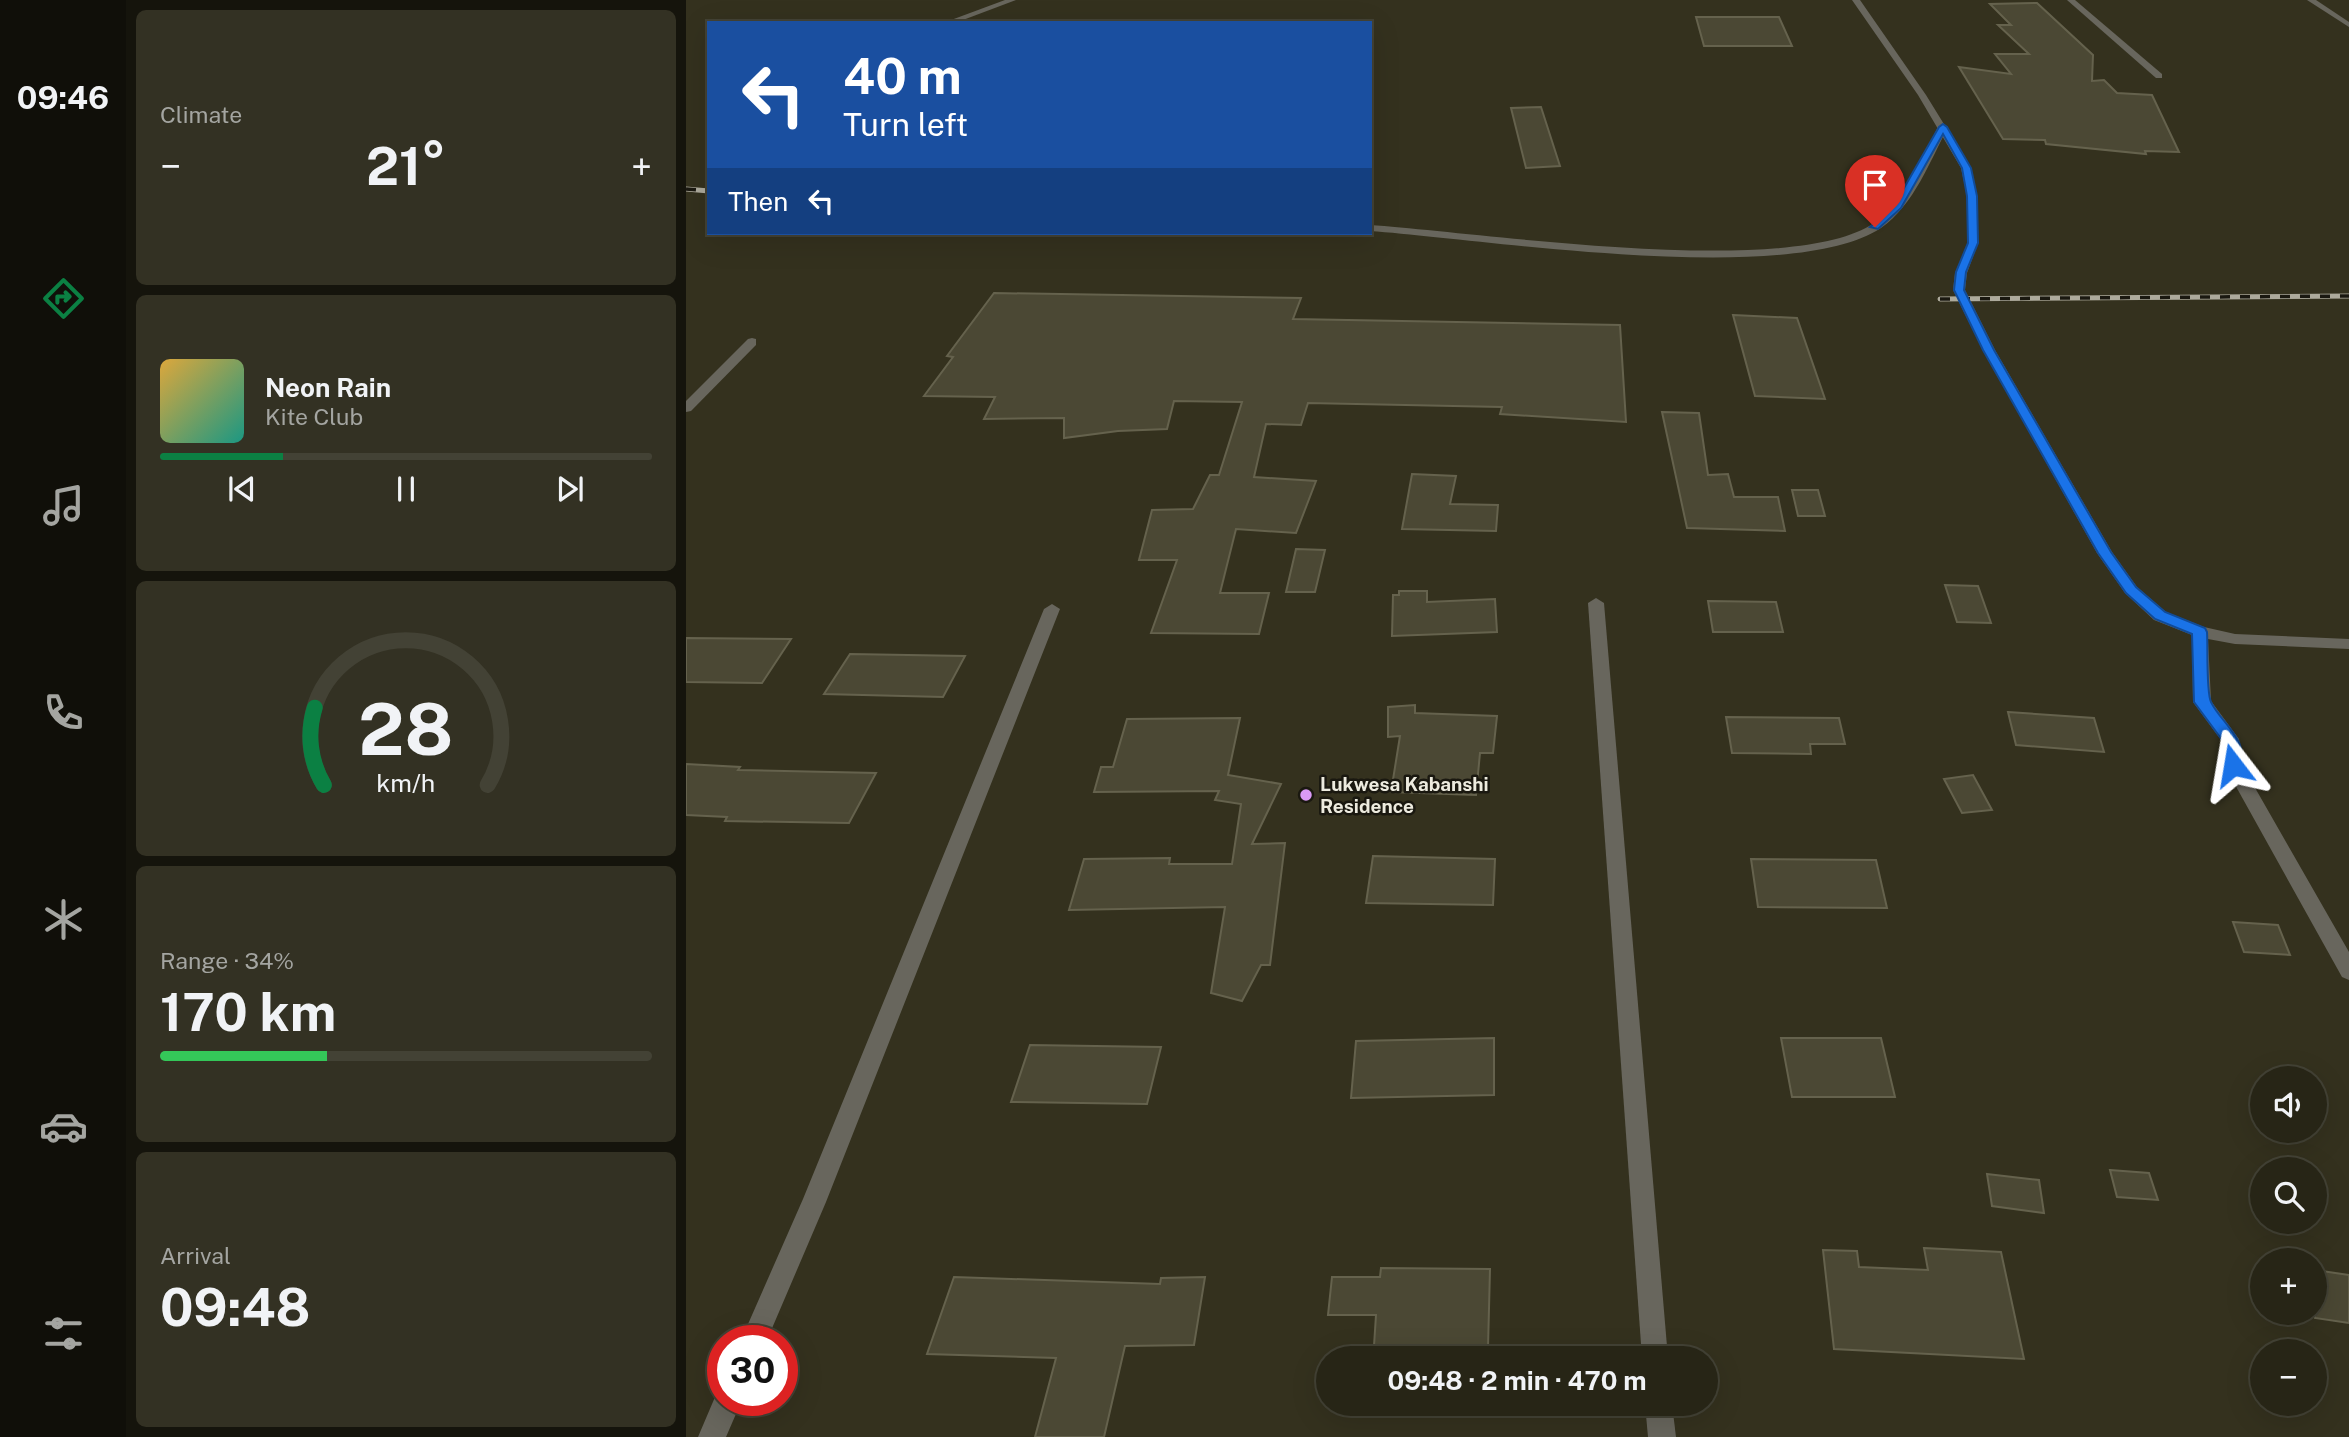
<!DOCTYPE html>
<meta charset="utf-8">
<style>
body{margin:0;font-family:"Public Sans",sans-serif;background:#333123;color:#f1f3f6;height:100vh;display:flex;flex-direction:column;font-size:26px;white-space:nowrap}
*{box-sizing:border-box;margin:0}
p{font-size:23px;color:#a4a5a1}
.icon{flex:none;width:38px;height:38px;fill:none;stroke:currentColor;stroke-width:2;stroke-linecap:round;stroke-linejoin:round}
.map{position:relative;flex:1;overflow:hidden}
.panel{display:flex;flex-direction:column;gap:10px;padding:10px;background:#15140c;width:560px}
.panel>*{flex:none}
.top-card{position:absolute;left:21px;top:21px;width:665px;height:214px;border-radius:0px;box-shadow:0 7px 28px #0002,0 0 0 2px #434235;background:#1a4fa0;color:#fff;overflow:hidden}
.tools{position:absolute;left:1564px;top:1066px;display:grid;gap:14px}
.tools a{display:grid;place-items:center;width:77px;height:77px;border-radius:50%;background:#272516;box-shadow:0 7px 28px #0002,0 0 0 2px #434235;font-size:35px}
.speed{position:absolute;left:21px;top:1325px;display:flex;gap:14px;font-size:35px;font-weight:700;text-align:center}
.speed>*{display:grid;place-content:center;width:91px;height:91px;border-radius:50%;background:#272516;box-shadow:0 7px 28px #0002,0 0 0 2px #434235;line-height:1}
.speed .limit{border:10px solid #d22;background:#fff;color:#111}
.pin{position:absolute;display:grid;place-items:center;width:60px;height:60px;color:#fff;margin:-72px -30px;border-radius:50% 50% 50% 0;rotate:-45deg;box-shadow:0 0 7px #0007}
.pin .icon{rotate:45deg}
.me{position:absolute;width:77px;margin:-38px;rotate:346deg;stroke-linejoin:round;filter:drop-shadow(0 0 5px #0008)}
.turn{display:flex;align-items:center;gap:24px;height:147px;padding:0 21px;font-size:32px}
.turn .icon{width:91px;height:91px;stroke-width:2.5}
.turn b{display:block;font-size:49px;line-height:60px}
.then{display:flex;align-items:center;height:66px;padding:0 21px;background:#0003;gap:14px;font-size:26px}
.big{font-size:52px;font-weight:700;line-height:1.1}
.panel .card{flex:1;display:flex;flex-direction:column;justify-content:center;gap:10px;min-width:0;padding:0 24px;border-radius:10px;background:#333123}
.panel .dial{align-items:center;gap:0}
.dial svg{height:182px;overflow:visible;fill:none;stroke:#434235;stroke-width:7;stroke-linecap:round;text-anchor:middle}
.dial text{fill:#f1f3f6;stroke:none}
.song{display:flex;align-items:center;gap:21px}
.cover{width:84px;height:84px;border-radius:10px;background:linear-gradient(135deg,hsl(40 70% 55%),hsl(170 70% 35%))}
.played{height:7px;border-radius:4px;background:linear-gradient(90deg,#0b8043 25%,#434235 25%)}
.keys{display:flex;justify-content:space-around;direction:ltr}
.heat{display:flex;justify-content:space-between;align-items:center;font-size:38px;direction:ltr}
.charge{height:10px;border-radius:5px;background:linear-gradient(90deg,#34c759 34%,#434235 0)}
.trip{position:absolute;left:630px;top:1346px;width:402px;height:70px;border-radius:35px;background:#272516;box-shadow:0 7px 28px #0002,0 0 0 2px #434235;font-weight:700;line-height:70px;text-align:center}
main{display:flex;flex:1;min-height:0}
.tabs{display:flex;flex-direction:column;width:126px;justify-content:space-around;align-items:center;background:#100f09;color:#a4a5a1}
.tabs .icon{width:49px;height:49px}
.tabs .current{color:#0b8043}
.tabs b{font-size:32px;color:#f1f3f6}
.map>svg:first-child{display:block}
.building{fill:#4b4834;stroke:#65624d;stroke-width:2}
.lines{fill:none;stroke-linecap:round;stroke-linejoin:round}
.lane{fill:#68665d;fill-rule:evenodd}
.street{fill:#68665d;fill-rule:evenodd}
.rail-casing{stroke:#adaa9c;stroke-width:5}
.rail{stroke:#1a1810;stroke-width:3.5;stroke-dasharray:10;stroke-linecap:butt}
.route{fill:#1a73e8;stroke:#114b97;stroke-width:2}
.poi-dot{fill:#da9af6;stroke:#1a1810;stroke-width:2.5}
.labels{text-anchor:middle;stroke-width:5;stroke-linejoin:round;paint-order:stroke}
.poi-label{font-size:19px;font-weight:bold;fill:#edebdf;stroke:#1a1810;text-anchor:start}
</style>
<main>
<nav class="tabs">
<b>09:46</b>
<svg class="icon current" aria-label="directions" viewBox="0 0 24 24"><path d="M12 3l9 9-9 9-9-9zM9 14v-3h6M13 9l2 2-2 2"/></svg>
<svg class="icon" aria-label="music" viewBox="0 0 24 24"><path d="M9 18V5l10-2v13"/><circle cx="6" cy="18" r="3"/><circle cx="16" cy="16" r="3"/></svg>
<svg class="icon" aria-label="phone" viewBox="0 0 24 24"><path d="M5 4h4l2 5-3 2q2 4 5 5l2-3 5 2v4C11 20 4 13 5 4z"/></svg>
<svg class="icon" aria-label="climate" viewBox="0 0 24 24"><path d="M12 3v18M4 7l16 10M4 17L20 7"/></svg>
<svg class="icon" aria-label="car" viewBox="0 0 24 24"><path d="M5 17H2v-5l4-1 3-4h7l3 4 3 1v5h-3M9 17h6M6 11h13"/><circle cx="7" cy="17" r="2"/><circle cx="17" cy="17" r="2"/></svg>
<svg class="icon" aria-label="filters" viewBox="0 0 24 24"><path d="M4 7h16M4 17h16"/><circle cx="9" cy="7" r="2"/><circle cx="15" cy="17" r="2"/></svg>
</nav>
<section class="panel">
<div class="card"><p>Climate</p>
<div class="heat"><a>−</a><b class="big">21°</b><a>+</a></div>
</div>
<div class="card">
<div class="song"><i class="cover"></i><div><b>Neon Rain</b><p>Kite Club</p></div></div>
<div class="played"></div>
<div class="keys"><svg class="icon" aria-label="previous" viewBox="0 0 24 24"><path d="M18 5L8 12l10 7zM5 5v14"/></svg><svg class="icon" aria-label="pause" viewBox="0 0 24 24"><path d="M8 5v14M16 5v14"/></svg><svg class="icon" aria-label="next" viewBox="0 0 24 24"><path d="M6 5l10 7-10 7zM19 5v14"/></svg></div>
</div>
<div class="card dial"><svg viewBox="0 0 100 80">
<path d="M14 69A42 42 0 1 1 86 69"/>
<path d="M14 69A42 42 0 0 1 10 35" stroke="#0b8043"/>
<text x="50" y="56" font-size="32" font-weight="700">28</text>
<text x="50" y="72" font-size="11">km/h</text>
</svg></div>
<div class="card"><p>Range · 34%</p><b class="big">170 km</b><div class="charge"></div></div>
<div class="card"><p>Arrival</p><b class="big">09:48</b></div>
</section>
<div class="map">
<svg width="1663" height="1437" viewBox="0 0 1663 1437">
<rect width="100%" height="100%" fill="#34311e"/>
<g class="building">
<path d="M1351,3L1407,55L1406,81L1418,80L1431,93L1466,95L1493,152L1459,151L1460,154L1360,144L1359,140L1317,139L1273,67L1325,74L1309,54H1343L1312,25H1325L1304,4Z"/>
<path d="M1010,17H1093L1106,46H1018Z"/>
<path d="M855,107L874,166L840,168L825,108Z"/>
<path d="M308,293L615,298L607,319L934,325L940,422L814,414L816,407L622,403L615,425L580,424L568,477L630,481L610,533L550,529L534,593H583L573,634L465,633L491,560H453L466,510L507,509L524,475H533L556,402L488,401L481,429L432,431L378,438V418L298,419L309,397L238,396L267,357L261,356Z"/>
<path d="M1047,315L1111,318L1139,399L1069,396Z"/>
<path d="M976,412L1013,413L1022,475L1042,474L1048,497H1092L1099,531L1001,528Z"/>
<path d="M726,474L770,476L764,504L812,505L810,531L716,529Z"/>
<path d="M1106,490H1132L1139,516H1112Z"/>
<path d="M610,549L639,550L629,592H600Z"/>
<path d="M1259,585L1292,586L1305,623L1271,622Z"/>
<path d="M713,591H741V602L809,599L811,632L706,636L707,595H713Z"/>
<path d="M1022,601L1090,602L1097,632H1027Z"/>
<path d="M0,638L105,639L76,683L0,682Z"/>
<path d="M164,654L279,656L257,697L138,694Z"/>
<path d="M729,705V713L811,716L807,753H794L790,795L705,792L714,736L702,737V707Z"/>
<path d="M1322,712L1408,718L1418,752L1330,745Z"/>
<path d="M1040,717L1153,718L1159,744H1124L1125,754L1046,753Z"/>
<path d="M554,718L542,775L595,784L566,844L599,843L584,965H575L556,1001L525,993L539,907L383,910L398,859L484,858L483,864H546L555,804L529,800L533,791L408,792L415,767H427L441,719Z"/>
<path d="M0,764L54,767L52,770L190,773L163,823L39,821L41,817L0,815Z"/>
<path d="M1287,775L1306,810L1276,813L1258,779Z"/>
<path d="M687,856L809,859L807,905L680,903Z"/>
<path d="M1065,859L1190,860L1201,908L1072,907Z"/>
<path d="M1547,922L1592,925L1604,955L1558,952Z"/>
<path d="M808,1038V1095L665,1098L670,1041Z"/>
<path d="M1095,1038H1195L1209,1097H1106Z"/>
<path d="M344,1045L475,1047L461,1104L325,1102Z"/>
<path d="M1424,1170L1463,1173L1472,1200L1431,1197Z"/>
<path d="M1301,1174L1353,1180L1358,1213L1306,1206Z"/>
<path d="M1238,1248L1315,1252L1338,1359L1148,1349L1137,1250L1171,1251L1173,1267L1242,1270Z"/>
<path d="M695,1268L804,1269L802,1348L688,1346L690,1315H642L646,1277H694Z"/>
<path d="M1629,1270L1663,1275V1323L1629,1318Z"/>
<path d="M268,1277L474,1284L475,1278L519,1277L508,1345L439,1346L418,1437H349L370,1358L241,1354Z"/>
</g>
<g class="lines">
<g class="lane">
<path d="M319,0H330L269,23H257Z"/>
<path d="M1381,0H1389L1476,74V78H1470Z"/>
<path d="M1621,0H1630L1663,22V27Z"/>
<path d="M1257,124L1262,127C1244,161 1228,205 1195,228C1104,288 798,239 684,231V225C792,232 1105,280 1188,223C1220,200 1235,160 1252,127Z"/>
</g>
<g class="street">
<path d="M1166,0H1174L1240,95L1285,168L1291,196L1292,243L1281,273L1279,290L1309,350L1426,552L1451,587L1480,612L1518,627L1549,634L1663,639V649L1549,644L1522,639L1525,701L1553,739L1556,765L1663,952V980L1656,977L1538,765L1535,740L1507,702L1506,635L1468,620L1439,593L1411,553L1297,350L1267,290L1269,273L1282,243L1281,196L1275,168L1232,95Z"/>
<path d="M66,338L70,339V345L5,411L0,412V401L62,339Z"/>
<path d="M910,598L918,603L982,1358H956L902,603Z"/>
<path d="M366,604L374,609L140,1202L81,1340H55L117,1199L358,609Z"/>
<path d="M37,1389V1400H56L40,1437H12L32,1390Z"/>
<path d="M959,1404H986L990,1437H962Z"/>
</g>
<g class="rail-casing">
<g id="rail">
<path d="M0,189L23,191"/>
<path d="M443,233H446"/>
<path d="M1254,299L1663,296"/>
</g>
</g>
<use href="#rail" class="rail"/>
</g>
<path class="route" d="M1257,124L1261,127L1285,168L1291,196L1292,243L1280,272L1278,290L1308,350L1425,552L1450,587L1479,612L1519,628L1521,632C1522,646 1520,692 1525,702C1535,723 1566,742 1553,769H1541L1536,740L1508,702L1506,634L1469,619L1440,593L1412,553L1297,350L1268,290L1270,272L1282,243L1281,196L1276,168L1257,134L1215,208L1192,229L1184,227L1207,207L1253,127Z"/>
<circle class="poi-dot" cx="620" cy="795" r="7"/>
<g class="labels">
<g class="poi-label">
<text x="634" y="791">Lukwesa Kabanshi<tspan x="634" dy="22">Residence</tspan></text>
</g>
</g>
</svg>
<div class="tools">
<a><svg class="icon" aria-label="sound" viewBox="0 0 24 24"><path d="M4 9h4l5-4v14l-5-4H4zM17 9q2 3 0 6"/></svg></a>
<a><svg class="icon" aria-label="search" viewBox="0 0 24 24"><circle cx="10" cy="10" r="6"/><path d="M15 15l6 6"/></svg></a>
<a>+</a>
<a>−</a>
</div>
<div class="speed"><div class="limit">30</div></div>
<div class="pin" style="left:1189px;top:227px;background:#d93025"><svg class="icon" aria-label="arrive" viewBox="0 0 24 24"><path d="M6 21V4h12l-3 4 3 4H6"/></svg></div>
<svg class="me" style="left:1547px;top:765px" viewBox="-20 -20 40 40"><path d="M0-17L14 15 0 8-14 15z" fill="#1a73e8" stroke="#fff" stroke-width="4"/></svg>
<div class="trip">09:48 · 2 min · 470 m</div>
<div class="top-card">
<div class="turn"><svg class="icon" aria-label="left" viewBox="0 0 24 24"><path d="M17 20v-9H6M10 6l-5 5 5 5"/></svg><div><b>40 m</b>Turn left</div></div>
<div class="then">Then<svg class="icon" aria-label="left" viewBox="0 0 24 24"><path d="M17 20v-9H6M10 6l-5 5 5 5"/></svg></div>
</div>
</div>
</main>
